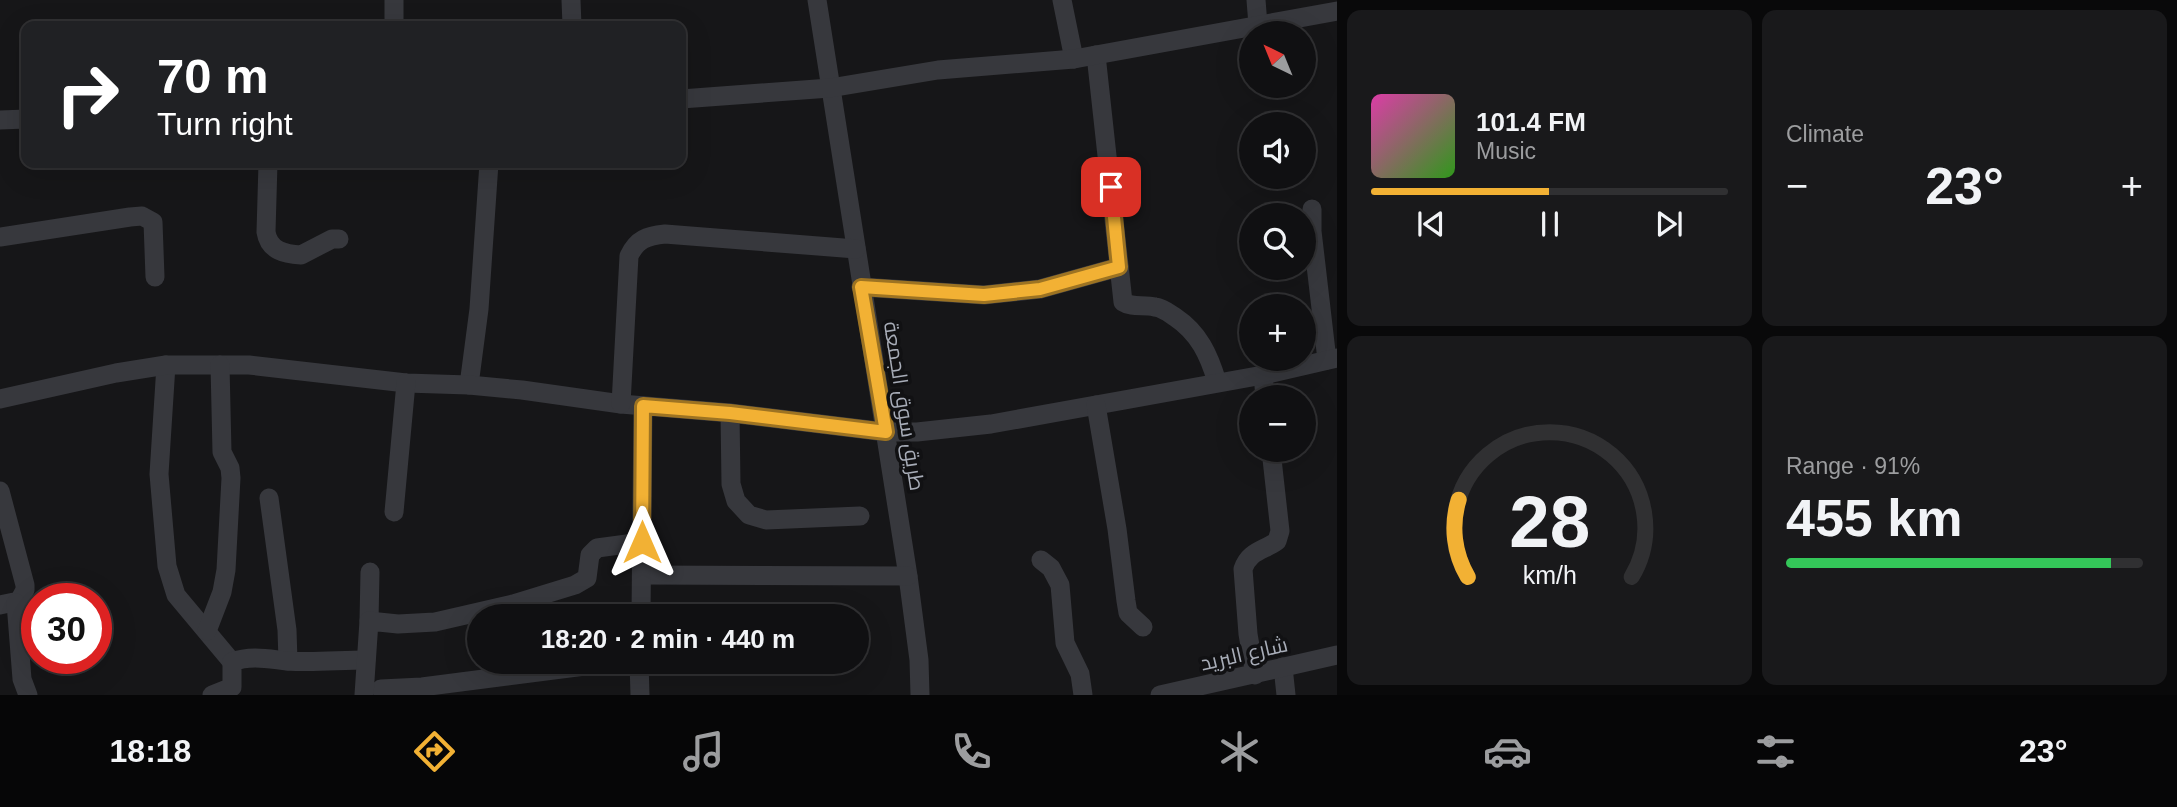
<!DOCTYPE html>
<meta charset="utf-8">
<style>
body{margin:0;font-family:Arial,Cairo,sans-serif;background:#19191b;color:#f1f3f6;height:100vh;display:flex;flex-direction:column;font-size:26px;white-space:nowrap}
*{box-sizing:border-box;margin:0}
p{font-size:23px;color:#9c9d9f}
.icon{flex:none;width:38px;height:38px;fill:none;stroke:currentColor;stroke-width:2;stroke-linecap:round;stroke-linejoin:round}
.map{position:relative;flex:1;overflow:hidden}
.side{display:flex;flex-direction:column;gap:10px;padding:10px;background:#09090a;width:840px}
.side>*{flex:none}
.hud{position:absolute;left:21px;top:21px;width:665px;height:147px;border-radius:14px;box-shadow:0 7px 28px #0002,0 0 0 2px #303032;background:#202124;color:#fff;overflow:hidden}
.needle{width:46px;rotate:317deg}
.controls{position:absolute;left:1239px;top:21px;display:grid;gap:14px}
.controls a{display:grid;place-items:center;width:77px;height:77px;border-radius:50%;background:#101012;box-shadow:0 7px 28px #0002,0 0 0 2px #303032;font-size:35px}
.speed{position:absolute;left:21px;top:583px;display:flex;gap:14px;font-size:35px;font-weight:700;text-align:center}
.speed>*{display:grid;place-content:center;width:91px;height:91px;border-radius:50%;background:#101012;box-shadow:0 7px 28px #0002,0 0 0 2px #303032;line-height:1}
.speed .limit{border:10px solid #d22;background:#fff;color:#111}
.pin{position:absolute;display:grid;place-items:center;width:60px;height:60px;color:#fff;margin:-30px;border-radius:14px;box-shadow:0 4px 10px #0006}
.me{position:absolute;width:77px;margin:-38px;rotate:0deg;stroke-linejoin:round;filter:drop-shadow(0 0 5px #0008)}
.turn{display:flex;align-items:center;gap:24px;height:147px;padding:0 21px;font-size:32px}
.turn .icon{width:91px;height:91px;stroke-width:2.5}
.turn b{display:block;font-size:49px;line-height:60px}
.big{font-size:52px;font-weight:600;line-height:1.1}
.side .card{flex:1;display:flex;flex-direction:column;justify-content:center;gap:10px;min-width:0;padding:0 24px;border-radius:14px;background:#19191b}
.side .dial{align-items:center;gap:0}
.dial svg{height:182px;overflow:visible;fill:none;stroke:#303032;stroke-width:7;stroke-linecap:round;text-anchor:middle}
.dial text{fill:#f1f3f6;stroke:none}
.song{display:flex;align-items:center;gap:21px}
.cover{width:84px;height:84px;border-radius:10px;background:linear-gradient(135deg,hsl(320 70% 55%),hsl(110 70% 35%))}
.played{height:7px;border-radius:4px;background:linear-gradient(90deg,#f2b134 50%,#303032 50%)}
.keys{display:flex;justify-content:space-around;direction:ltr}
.heat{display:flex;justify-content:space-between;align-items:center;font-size:38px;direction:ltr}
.charge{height:10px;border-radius:5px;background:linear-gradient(90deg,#34c759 91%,#303032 0)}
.side .tiles{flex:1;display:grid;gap:10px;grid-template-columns:repeat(2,1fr)}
.trip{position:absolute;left:467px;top:604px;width:402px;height:70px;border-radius:35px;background:#101012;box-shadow:0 7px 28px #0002,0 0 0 2px #303032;font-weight:600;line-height:70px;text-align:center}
.dock{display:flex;height:112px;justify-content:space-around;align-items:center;background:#060607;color:#9c9d9f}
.dock .icon{width:49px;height:49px}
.dock .current{color:#f2b134}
.dock b{font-size:32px;color:#f1f3f6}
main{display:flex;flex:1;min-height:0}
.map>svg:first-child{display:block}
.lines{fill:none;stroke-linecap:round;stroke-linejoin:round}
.minor{stroke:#37383d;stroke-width:19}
.route-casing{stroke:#9d7322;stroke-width:18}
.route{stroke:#f2b134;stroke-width:12}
.labels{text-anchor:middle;stroke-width:7;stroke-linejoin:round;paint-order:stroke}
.street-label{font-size:21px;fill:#a8adb8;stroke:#111113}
</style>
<main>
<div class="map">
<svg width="1337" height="695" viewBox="0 0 1337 695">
<rect width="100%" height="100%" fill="#161618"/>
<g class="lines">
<g class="minor">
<path d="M394,0V26"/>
<path d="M571,0L572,26"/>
<path d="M817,0L908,576L919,660L920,695"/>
<path d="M1062,0L1074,59"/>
<path d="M1256,0L1258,25"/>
<path d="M1096,55L1123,302C1132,308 1144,304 1155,307C1163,308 1169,313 1175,317C1199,333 1209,355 1217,382"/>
<path d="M681,99L830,88L938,70L1074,59L1337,11"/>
<path d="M0,120L26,119"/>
<path d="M268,163L266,232C269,251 285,254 301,255L332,239H339"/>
<path d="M1312,209V231L1327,360"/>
<path d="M0,237L130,217L142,216L153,222L155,277"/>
<path d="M861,287L984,295L1040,289L1119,267"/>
<path d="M166,365L159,474L167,566L176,595L232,662"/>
<path d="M1263,375L1265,397"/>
<path d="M469,385L479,309L489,163"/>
<path d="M0,399L116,373L166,365H249L406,383L469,385L522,390L621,404L730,413L886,432H917L991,424L1263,375L1337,358"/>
<path d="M621,404L629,256C637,239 647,236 665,234L856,249"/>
<path d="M1096,405L1117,529L1126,601L1128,613L1143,627"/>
<path d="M730,413L731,484L736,501L749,515L766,520L860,516"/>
<path d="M0,491L25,585V590L19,601L0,605"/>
<path d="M269,498L287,630L288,661"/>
<path d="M394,512L406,383"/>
<path d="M1041,560L1051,568L1060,585L1065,643L1080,674L1083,695"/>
<path d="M643,575L908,576"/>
<path d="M16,603L22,679L28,695"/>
<path d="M641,616L643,406"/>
<path d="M369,621L370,572"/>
<path d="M207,631L222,592L226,570L231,478L230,468L222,452L220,365"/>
<path d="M639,662L640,695"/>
<path d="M1283,667L1286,695"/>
<path d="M1255,675L1248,634L1243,569C1249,551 1263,551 1277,541L1280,531L1271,450"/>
<path d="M381,689L422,687L616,662"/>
<path d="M212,695L232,687V662C251,655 268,659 287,661C313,663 340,660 366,660"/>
<path d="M364,695L369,621L398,624L435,622L513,604L575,585L587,578L590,555L597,548L642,542"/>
<path d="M1160,695L1337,655"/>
</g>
</g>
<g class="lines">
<g class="route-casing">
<path id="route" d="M642,542L643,406L730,413L886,432L861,287L984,295L1040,289L1119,267L1111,187"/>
</g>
<use href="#route" class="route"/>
</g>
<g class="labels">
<g class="street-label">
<text transform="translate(904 406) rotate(81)" y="7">طريق سوق الجمعة</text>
<text transform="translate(1244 654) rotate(-13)" y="7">شارع البريد</text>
</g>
</g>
</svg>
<div class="controls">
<a><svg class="needle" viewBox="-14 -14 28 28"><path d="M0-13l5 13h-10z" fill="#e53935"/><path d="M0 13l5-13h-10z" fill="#9c9d9f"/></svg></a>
<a><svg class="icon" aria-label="sound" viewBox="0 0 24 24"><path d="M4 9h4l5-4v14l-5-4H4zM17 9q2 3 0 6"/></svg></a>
<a><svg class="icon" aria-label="search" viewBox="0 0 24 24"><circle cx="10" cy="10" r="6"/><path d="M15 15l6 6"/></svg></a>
<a>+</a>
<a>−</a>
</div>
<div class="speed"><div class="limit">30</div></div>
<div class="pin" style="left:1111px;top:187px;background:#d93025"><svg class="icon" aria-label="arrive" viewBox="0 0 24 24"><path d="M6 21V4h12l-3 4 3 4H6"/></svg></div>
<svg class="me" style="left:642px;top:542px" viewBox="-20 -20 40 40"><path d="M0-17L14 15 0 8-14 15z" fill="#f2b134" stroke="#fff" stroke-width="4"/></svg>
<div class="trip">18:20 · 2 min · 440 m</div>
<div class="hud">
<div class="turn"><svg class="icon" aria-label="right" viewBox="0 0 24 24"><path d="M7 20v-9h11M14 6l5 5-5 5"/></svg><div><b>70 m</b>Turn right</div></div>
</div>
</div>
<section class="side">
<div class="tiles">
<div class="card">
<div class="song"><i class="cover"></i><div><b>101.4 FM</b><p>Music</p></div></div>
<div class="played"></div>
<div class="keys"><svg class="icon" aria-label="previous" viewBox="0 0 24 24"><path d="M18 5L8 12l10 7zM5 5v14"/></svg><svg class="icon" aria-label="pause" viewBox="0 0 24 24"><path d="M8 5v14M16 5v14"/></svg><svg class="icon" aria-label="next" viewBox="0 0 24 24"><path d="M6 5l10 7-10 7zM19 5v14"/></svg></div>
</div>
<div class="card"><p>Climate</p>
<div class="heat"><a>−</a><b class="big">23°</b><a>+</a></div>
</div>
<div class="card dial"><svg viewBox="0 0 100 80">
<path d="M14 69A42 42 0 1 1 86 69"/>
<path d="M14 69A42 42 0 0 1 10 35" stroke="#f2b134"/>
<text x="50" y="56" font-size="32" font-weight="700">28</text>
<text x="50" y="72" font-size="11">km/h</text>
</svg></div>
<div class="card"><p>Range · 91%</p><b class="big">455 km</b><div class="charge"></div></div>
</div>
</section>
</main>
<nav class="dock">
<b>18:18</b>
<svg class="icon current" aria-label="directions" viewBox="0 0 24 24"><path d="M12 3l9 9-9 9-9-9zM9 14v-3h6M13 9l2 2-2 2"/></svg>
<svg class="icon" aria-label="music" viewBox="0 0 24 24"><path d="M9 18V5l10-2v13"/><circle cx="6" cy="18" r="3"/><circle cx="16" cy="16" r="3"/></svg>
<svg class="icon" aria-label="phone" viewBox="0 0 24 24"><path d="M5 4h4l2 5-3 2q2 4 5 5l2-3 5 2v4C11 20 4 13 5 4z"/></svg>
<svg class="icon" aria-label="climate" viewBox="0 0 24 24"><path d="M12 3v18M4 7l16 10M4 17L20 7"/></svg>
<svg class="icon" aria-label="car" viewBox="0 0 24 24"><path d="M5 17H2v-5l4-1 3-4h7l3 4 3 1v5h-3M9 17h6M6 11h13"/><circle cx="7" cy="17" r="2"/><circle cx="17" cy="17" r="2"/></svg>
<svg class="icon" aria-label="filters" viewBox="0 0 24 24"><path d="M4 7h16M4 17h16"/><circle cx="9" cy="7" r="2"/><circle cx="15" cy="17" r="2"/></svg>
<b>23°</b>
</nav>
